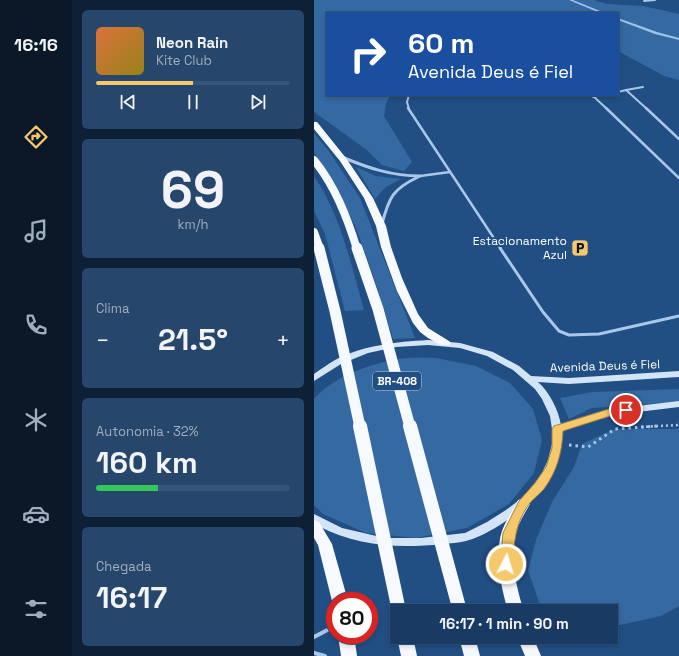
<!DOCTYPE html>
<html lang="pt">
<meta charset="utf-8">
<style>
body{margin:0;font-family:"Space Grotesk",sans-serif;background:#26466c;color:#f1f3f6;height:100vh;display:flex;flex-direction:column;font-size:15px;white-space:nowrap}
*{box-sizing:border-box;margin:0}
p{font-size:13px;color:#9fadbe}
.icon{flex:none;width:22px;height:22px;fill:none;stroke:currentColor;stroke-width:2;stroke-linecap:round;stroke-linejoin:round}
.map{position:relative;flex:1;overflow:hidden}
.sheet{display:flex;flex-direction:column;gap:10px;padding:10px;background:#0e2036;width:242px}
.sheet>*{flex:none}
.guide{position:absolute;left:12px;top:12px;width:293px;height:84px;border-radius:0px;box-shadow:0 2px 6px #0003,0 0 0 1px #375578;background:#1a4fa0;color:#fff;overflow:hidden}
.speed{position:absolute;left:12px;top:592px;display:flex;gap:8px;font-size:20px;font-weight:700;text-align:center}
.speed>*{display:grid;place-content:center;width:52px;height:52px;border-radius:50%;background:#193b63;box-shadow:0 2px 6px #0003,0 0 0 1px #375578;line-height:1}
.speed .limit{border:6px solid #d22;background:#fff;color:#111}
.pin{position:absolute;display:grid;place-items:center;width:34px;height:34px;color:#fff;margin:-17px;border:2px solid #fff;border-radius:50%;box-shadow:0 1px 4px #0007}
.me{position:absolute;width:44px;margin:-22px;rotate:5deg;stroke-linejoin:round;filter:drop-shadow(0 0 3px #0008)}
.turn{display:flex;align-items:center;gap:14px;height:84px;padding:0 16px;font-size:18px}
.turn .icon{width:52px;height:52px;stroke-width:2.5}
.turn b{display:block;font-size:28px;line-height:34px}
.big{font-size:30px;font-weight:700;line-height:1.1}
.sheet .card{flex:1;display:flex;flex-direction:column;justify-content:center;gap:6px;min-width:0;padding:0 14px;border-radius:6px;background:#26466c}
.sheet .dial{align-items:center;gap:0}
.dial b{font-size:52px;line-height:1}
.song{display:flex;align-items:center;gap:12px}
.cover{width:48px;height:48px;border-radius:6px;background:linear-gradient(135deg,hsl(20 70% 55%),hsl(50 70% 35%))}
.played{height:4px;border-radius:2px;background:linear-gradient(90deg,#f5c96b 50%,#375578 50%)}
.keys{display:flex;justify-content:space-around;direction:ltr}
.heat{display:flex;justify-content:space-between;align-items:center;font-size:22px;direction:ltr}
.charge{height:6px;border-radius:3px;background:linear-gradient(90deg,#34c759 32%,#375578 0)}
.trip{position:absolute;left:76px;top:604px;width:228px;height:40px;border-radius:0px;background:#193b63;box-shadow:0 2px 6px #0003,0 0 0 1px #375578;font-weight:700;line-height:40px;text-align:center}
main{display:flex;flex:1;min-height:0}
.tab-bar{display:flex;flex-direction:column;width:72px;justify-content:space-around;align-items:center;background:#0a1828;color:#9fadbe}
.tab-bar .icon{width:28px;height:28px}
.tab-bar .current{color:#f5c96b}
.tab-bar b{font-size:18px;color:#f1f3f6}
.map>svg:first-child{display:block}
.green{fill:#3569a1}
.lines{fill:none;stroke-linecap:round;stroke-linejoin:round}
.stream{fill:#9dc3ea;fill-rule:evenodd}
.path-far1{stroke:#a9c8e9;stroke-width:2.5;stroke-dasharray:2 3;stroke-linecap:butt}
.path{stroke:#a9c8e9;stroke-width:3;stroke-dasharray:2.5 4;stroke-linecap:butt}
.service-far3{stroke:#a9c8e9;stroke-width:2}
.service-far2{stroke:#a9c8e9;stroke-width:2.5}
.service-far1{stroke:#a9c8e9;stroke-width:3}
.service{stroke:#a9c8e9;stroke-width:4}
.minor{stroke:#a9c8e9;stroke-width:3}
.secondary{fill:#d4e4f7;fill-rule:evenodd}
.trunk{fill:#f6fafe;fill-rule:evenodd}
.trunk-bridge-far2{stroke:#f6fafe;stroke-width:8}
.trunk-bridge-far1{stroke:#f6fafe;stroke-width:11}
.trunk-bridge{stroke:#f6fafe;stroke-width:14}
.route{fill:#f5c96b;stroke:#9f8346}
.labels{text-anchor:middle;stroke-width:4;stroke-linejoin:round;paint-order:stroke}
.shield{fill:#214f84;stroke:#bccada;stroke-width:1}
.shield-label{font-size:11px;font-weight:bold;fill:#fff}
.poi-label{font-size:12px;fill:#fff;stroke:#214f84;text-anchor:end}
.street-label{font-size:12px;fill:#fff;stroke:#214f84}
</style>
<main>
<nav class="tab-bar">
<b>16:16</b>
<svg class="icon current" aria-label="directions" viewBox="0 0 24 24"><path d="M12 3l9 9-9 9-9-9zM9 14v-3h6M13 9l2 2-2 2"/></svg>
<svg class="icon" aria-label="music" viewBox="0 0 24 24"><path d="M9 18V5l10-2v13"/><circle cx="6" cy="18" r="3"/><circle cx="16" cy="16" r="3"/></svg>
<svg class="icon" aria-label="phone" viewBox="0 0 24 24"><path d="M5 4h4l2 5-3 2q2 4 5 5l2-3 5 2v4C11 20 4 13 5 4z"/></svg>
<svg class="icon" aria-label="climate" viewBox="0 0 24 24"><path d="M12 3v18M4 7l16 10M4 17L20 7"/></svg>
<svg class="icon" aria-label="car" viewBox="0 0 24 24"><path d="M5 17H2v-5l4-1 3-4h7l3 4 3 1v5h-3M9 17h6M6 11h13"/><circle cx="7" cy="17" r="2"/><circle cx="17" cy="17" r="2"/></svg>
<svg class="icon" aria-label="filters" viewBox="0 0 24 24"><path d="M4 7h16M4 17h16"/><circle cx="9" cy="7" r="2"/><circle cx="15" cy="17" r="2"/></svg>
</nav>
<section class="sheet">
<div class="card">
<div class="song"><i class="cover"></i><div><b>Neon Rain</b><p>Kite Club</p></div></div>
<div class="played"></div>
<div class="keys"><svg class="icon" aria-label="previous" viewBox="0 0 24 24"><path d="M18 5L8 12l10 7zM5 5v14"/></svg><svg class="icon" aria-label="pause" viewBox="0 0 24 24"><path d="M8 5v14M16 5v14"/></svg><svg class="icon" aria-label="next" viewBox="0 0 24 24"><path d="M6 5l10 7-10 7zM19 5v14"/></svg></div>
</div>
<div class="card dial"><b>69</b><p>km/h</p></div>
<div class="card"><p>Clima</p>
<div class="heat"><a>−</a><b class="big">21.5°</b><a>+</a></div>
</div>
<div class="card"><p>Autonomia · 32%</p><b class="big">160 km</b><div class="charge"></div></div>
<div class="card"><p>Chegada</p><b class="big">16:17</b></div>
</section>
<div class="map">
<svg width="365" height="656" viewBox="0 0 365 656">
<rect width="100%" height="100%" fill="#214f84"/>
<g class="green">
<path d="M0,0H279L293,4L329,6L361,13L365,14V80L350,76L304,51V13H13V95H76L72,104L70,116L98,162L90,171L68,165L53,150L0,112Z"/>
<path d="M0,133L14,150L46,198L101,338L79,339L59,275L42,228L21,185L0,152Z"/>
<path d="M42,167L62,176L87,179L72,187L61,199Z"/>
<path d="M0,176C27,216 37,264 50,310L31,311L11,234L0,211Z"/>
<path d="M122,358L162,366L196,383L219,409L228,440L220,473L195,504L153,528L102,538L52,533L9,514L0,505V399C18,378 53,365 79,360C93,357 108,358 122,358Z"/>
<path d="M365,389V402L278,408L255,419L246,398L278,392Z"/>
<path d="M301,429H365V606L347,616L297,627V611H228L214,570L222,540L238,502L260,467L268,444Z"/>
</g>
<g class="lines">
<g class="stream">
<path d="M255,0H259L291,13H286Z"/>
<path d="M304,18L343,32L365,38V40L341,34L304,20Z"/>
</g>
<path class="path-far1" d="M327,427L365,425"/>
<path class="path" d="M255,445L274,447L301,429L343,426"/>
<g class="service-far3">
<path d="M330,1L341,0"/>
<path d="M312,90L329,87"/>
<path d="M304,92L312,90L333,109"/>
<path d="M278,95L293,109"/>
<path d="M279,97L288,95"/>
<path d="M95,109L93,102L95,95"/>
</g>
<g class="service-far2">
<path d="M94,108L187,249"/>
<path d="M292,108L365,178"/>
<path d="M332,108L365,139"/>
<path d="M106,176L136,172"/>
</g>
<path class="service-far1" d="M186,248L229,312L245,331L255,335L285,334L365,316"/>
<g class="service">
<path d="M0,637L21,626"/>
<path d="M0,653L11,656"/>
</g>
<g class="minor">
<path d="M28,157C54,168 78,176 106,176"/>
<path d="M68,224C75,197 79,189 104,177"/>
</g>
<path class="secondary" d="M114,340L146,343L179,352L205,366L217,376L255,378L365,371V377L255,384L224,382C236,393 244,409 247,425L298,409L365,401V407L299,415L248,431C248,461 233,488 210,507C193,521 173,535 152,541C144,543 136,543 128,544C84,549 43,546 4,526L0,523V514L28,528L71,538H107L151,533L173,522L192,510L208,498L219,486L228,473L234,460L238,444V429L236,416L228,399L221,389L199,370L173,356L146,348L114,345L82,347L54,353L27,364L0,381V374C7,369 14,364 21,360C50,345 82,342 114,340Z"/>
<g class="trunk">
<path d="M0,122H3L32,158L59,198L72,226L77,247L88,278L104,314L114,328L135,341L137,343L135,345H127L114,338L106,332L99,323L83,291L67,247L62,226L50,198L26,161L0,129Z"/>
<path d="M209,499L214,500L216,504C211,513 205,522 202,532C195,556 202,587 210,611H194C187,587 180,555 188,531C192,520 199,510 204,500Z"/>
<path d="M0,520L5,522L18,544L34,601H21V606L18,601L4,545L0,538Z"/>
<path d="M24,635H40L43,656H27Z"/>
<path d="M83,637H99L103,656H87Z"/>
<path d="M145,637H161L166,656H150Z"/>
<path d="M203,637H219L227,656H211Z"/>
</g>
<g class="trunk-bridge-far2">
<path d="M0,160C21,186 33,217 43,249"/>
<path d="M0,232L6,249"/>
</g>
<g class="trunk-bridge-far1">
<path d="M5,248L21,311L46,427"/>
<path d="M43,248L64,309L96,427"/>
</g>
<g class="trunk-bridge">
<path d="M46,426L85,611"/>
<path d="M96,426L146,611"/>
</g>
</g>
<path class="route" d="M312,406L315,407L317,410L315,412L299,415L249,431C248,453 243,471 230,489C225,495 217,500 213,507C201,525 200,543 199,564L197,567L192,568L188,567L186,564L189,533L205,501L221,483L232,467L238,448V429L240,426L298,408Z"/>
<defs>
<g id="parking-square" transform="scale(0.9)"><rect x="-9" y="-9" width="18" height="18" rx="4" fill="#f5c96b" stroke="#214f84"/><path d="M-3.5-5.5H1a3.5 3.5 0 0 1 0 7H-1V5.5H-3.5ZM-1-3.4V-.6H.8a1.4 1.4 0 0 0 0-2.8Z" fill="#111"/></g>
</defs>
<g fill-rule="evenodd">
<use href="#parking-square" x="266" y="248"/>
</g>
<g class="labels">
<rect class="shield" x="59" y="372" width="48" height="18" rx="3"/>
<g class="shield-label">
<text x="83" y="385">BR-408</text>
</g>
<g class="poi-label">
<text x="253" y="245">Estacionamento<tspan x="253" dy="14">Azul</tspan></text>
</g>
<g class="street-label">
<text transform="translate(291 366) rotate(-2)" y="4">Avenida Deus é Fiel</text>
</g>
</g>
</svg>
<div class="speed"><div class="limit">80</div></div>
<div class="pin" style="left:312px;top:410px;background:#d93025"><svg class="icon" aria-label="arrive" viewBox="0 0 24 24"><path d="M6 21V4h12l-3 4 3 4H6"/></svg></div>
<svg class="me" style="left:192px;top:564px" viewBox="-20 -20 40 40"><circle r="17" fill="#f5c96b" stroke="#fff" stroke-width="3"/><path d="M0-11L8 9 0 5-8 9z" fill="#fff"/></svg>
<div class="trip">16:17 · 1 min · 90 m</div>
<div class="guide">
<div class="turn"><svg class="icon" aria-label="right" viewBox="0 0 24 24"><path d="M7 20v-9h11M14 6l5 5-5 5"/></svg><div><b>60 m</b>Avenida Deus é Fiel</div></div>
</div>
</div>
</main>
